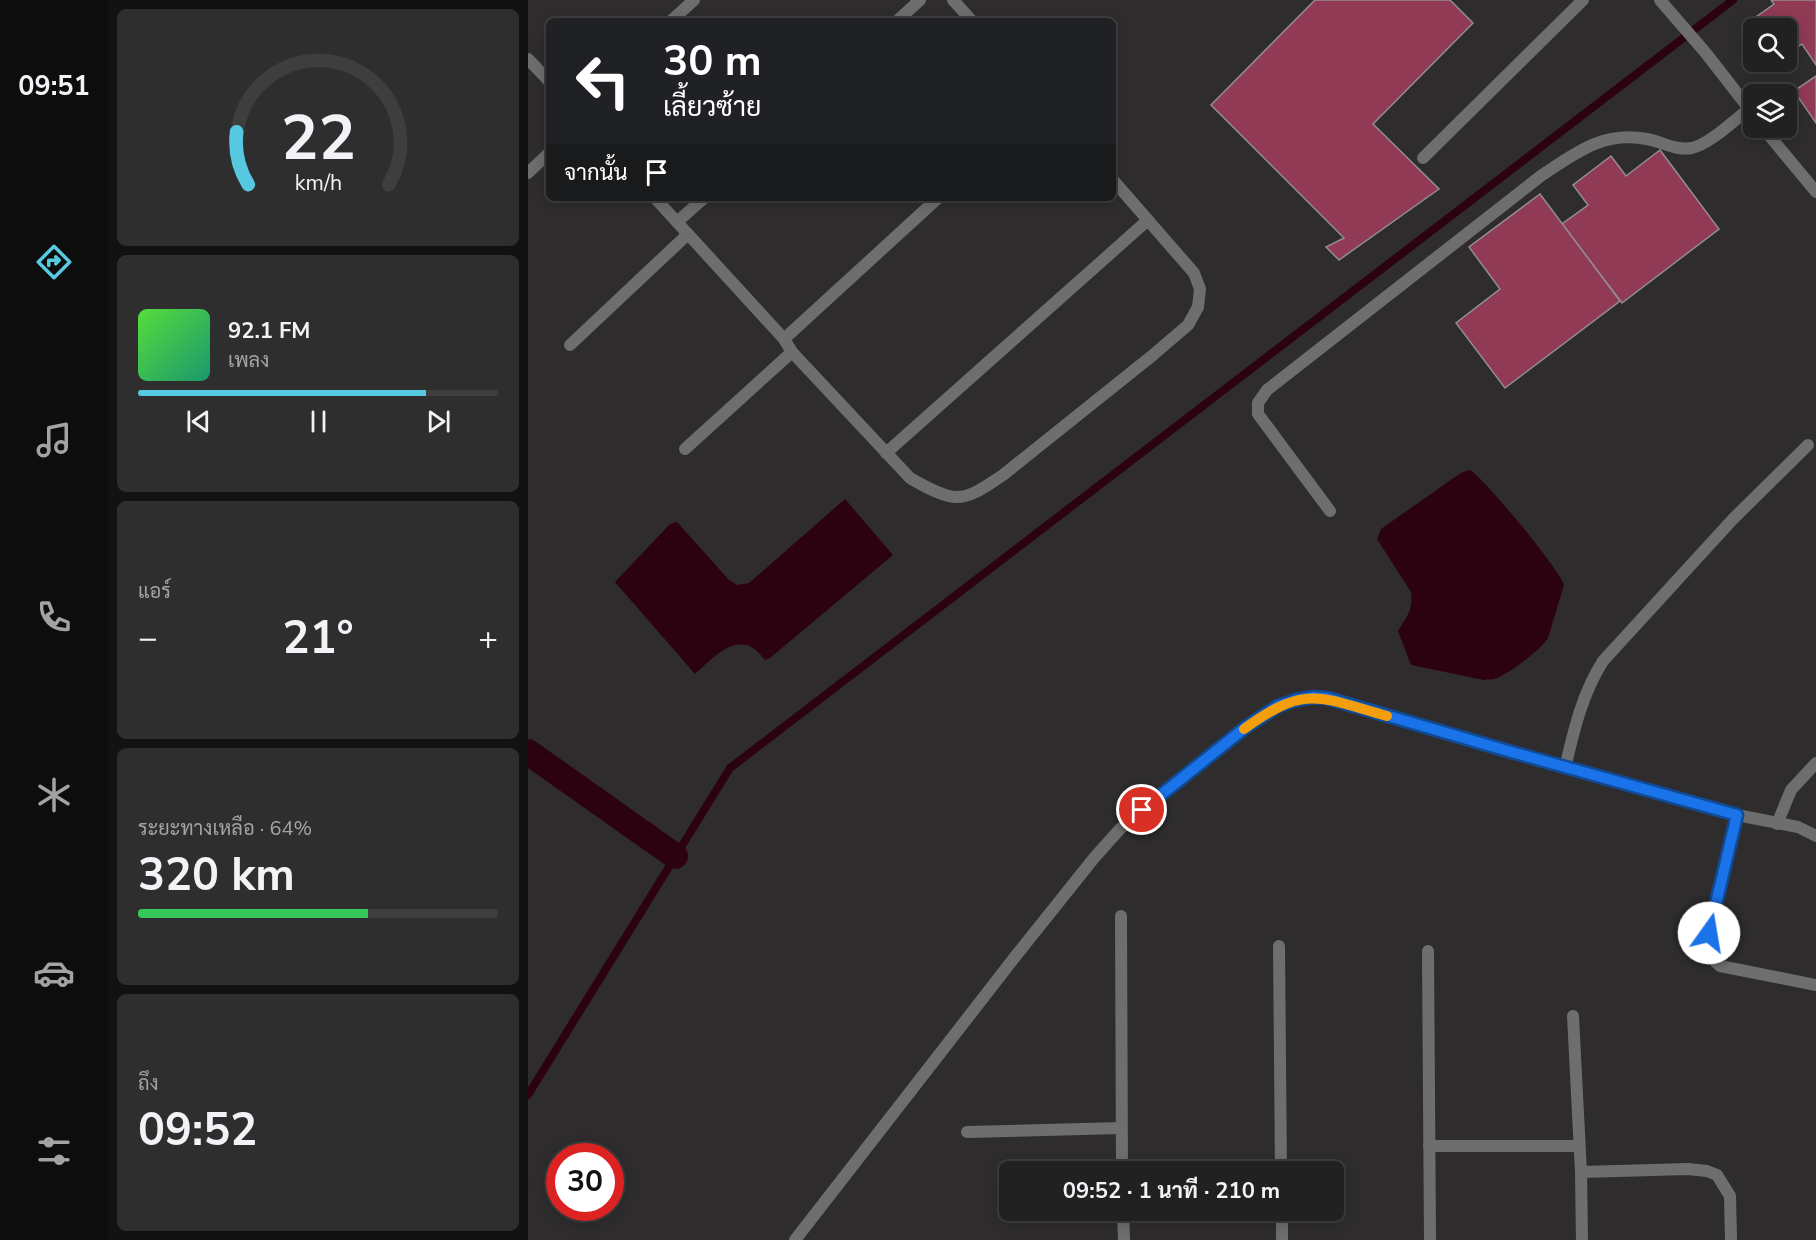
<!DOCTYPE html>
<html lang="th">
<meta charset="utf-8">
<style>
body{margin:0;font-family:"Nunito Sans",Sarabun,sans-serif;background:#2e2e2e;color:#f1f3f6;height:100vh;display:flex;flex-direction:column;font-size:22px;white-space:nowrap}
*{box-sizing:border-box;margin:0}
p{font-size:20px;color:#a2a3a5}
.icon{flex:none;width:33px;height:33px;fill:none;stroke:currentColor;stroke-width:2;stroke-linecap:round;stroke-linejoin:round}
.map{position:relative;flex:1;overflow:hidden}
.details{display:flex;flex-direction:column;gap:9px;padding:9px;background:#131212;width:420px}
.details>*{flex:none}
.hud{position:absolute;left:18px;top:18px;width:570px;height:183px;border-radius:9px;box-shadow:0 3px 15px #0003,0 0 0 2px #3f3e3f;background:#202124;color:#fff;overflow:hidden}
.tools{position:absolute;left:1215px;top:18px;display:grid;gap:12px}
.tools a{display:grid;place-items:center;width:54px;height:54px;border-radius:9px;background:#222121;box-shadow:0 3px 15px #0003,0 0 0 2px #3f3e3f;font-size:30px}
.speed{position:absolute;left:18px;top:1143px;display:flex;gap:12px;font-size:30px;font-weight:700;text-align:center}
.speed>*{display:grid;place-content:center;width:78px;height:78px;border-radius:50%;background:#222121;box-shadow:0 3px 15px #0003,0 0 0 2px #3f3e3f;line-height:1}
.speed .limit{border:9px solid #d22;background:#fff;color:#111}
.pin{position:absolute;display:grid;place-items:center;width:51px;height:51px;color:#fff;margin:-26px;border:3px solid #fff;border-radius:50%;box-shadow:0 2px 6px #0007}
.me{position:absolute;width:66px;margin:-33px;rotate:13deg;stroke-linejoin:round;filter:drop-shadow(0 0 4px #0008)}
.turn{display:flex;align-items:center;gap:21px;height:126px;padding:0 18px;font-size:27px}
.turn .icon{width:78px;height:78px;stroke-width:2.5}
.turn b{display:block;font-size:42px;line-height:51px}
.then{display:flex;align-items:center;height:57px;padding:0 18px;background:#0003;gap:12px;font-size:22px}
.big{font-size:45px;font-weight:700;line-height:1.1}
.details .tile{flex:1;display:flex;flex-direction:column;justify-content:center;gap:9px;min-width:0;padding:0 21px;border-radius:9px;background:#2e2e2e}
.details .dial{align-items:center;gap:0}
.dial svg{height:156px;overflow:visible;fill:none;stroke:#3f3e3f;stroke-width:7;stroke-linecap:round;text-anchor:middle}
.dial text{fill:#f1f3f6;stroke:none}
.song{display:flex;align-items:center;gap:18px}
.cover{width:72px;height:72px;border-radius:9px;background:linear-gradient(135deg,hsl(110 70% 55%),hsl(160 70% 35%))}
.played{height:6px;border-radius:3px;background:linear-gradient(90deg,#56c9e1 80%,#3f3e3f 80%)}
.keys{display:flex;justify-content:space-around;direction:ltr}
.heat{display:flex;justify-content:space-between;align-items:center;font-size:33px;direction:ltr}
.charge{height:9px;border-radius:4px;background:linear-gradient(90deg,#34c759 64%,#3f3e3f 0)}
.trip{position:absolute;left:471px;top:1161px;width:345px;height:60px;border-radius:9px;background:#222121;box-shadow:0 3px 15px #0003,0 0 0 2px #3f3e3f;font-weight:700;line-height:60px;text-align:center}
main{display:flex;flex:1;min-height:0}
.menu{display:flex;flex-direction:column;width:108px;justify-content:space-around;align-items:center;background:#0e0d0d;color:#a2a3a5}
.menu .icon{width:42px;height:42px}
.menu .active{color:#56c9e1}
.menu b{font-size:27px;color:#f1f3f6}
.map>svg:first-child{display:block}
.water{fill:#2c0211}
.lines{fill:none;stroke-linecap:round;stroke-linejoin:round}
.stream{stroke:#2c0211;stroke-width:8}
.canal{stroke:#2c0211;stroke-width:26}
.building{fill:#913a55;stroke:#928e8f;stroke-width:1.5}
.service{stroke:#6f6e6e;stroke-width:12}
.minor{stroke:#6f6e6e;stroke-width:12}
.route-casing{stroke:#114b97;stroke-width:15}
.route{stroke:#1a73e8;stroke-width:10}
.slow{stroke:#f59e0b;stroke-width:10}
</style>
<main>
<nav class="menu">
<b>09:51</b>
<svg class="icon active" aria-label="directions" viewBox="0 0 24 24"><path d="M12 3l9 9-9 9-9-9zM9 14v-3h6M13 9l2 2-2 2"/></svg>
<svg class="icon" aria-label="music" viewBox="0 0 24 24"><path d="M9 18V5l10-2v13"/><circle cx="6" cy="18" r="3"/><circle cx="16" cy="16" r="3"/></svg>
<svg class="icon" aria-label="phone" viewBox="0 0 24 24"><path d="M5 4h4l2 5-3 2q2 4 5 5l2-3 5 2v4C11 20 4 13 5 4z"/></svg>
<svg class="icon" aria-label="climate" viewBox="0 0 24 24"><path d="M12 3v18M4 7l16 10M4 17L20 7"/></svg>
<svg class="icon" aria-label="car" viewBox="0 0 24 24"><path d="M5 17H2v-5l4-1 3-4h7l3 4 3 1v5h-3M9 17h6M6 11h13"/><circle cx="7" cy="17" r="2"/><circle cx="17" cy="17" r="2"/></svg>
<svg class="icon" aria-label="filters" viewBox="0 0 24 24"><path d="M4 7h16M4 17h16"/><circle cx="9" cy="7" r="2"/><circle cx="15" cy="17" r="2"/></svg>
</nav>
<section class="details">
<div class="tile dial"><svg viewBox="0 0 100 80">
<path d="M14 69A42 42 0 1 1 86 69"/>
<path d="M14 69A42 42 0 0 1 8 42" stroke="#56c9e1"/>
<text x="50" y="56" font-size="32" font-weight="700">22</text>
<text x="50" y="72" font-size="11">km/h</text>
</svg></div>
<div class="tile">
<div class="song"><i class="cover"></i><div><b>92.1 FM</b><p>เพลง</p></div></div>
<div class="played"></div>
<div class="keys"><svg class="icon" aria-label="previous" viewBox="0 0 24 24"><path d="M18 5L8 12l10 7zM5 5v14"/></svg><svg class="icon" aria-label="pause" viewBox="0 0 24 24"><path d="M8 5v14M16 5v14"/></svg><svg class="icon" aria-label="next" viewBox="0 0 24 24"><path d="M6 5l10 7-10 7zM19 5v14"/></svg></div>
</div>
<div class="tile"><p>แอร์</p>
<div class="heat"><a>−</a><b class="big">21°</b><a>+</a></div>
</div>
<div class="tile"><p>ระยะทางเหลือ · 64%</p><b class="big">320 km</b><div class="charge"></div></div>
<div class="tile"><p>ถึง</p><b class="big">09:52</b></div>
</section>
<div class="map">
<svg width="1288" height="1240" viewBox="0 0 1288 1240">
<rect width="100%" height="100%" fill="#2e2c2c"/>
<g class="water">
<path d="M942,470C956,478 1032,570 1036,585L1020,638C1013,650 979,675 966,679C963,680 960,679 956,680L883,665L870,631C879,616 885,611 883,592L849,539L853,529L927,477L935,472Z"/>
<path d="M317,499L365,555L242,658L237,660C232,654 225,646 218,645C198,641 180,663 167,674L87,582L142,524L149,522L201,580L209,585L221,583Z"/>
</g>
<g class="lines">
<path class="stream" d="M0,1095L202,768L1205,0"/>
<path class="canal" d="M0,752L147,856"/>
</g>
<g class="building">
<path d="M787,0H922L945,23L845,124L911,189L811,260L798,247L816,238L683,105Z"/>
<path d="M1243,0H1288V65L1274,44L1258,55V28H1226V44L1214,27L1246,4Z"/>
<path d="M1288,76V123L1266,91Z"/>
<path d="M1132,150L1191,229L1094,303L1034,224L1060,205L1045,185L1083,156L1098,176Z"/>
<path d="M1012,194L1092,301L977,388L928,323L972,289L941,247Z"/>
</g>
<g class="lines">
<g class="service">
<path d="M895,158L1055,0"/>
<path d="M802,511L730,414V403L739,390L1014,175C1049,152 1075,131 1119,139C1135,142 1148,151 1164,148C1182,144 1206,120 1221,109"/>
</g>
<g class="minor">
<path d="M425,0L444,21"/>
<path d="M1132,0L1177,52L1226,115"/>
<path d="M143,21L166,0"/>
<path d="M369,21L392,0"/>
<path d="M0,59L21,81"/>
<path d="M1235,128L1288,192"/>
<path d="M0,173L21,153"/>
<path d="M127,198L256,339L264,352L382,478C394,485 413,496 427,497C444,498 461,484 475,475L625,355L660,325L670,307L672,289L666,273L585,180"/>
<path d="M149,222L176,198"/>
<path d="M256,339L410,198"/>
<path d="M42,345L160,234"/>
<path d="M157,449L264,352"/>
<path d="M358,453L620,220"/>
<path d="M1037,768C1046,730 1054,694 1075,661L1205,519L1280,445"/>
<path d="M1209,815L1181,933C1180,948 1180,956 1192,966L1288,985"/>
<path d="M1249,824L1263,790L1288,763"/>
<path d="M593,916L594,1172"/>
<path d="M751,946L753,1172"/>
<path d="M900,951L902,1240"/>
<path d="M1045,1016L1053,1172L1054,1240"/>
<path d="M439,1132L593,1128"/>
<path d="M901,1146H1050"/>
<path d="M1053,1172L1160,1169L1179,1171L1189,1175L1202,1196L1203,1240"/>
<path d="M595,1210L596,1240"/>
<path d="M754,1210V1240"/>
<path d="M267,1240L490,953L566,858L592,829L641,787L719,727L750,706L768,700L785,697L799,698L1105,787L1209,815L1270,827L1288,836"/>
</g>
</g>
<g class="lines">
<g class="route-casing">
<path id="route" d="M614,810L718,727L750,706L768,700L785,697L799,698L980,751L1209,815L1181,933"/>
</g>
<use href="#route" class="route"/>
<path class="slow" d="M716,729C778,684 791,697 859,716"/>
</g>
</svg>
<div class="tools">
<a><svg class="icon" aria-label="search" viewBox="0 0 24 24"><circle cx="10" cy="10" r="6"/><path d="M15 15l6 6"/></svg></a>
<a><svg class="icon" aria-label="layers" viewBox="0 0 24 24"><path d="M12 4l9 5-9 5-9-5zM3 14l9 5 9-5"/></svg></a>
</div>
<div class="speed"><div class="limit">30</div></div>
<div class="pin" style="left:614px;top:810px;background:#d93025"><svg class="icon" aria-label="arrive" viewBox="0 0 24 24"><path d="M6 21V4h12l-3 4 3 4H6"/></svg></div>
<svg class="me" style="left:1181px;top:933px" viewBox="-20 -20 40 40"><circle r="19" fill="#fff"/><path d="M0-13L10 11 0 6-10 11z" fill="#1a73e8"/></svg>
<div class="trip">09:52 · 1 นาที · 210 m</div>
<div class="hud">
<div class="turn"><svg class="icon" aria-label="left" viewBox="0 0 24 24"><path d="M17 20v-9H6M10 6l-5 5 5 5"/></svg><div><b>30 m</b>เลี้ยวซ้าย</div></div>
<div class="then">จากนั้น<svg class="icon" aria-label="arrive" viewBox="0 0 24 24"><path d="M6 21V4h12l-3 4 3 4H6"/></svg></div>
</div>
</div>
</main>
